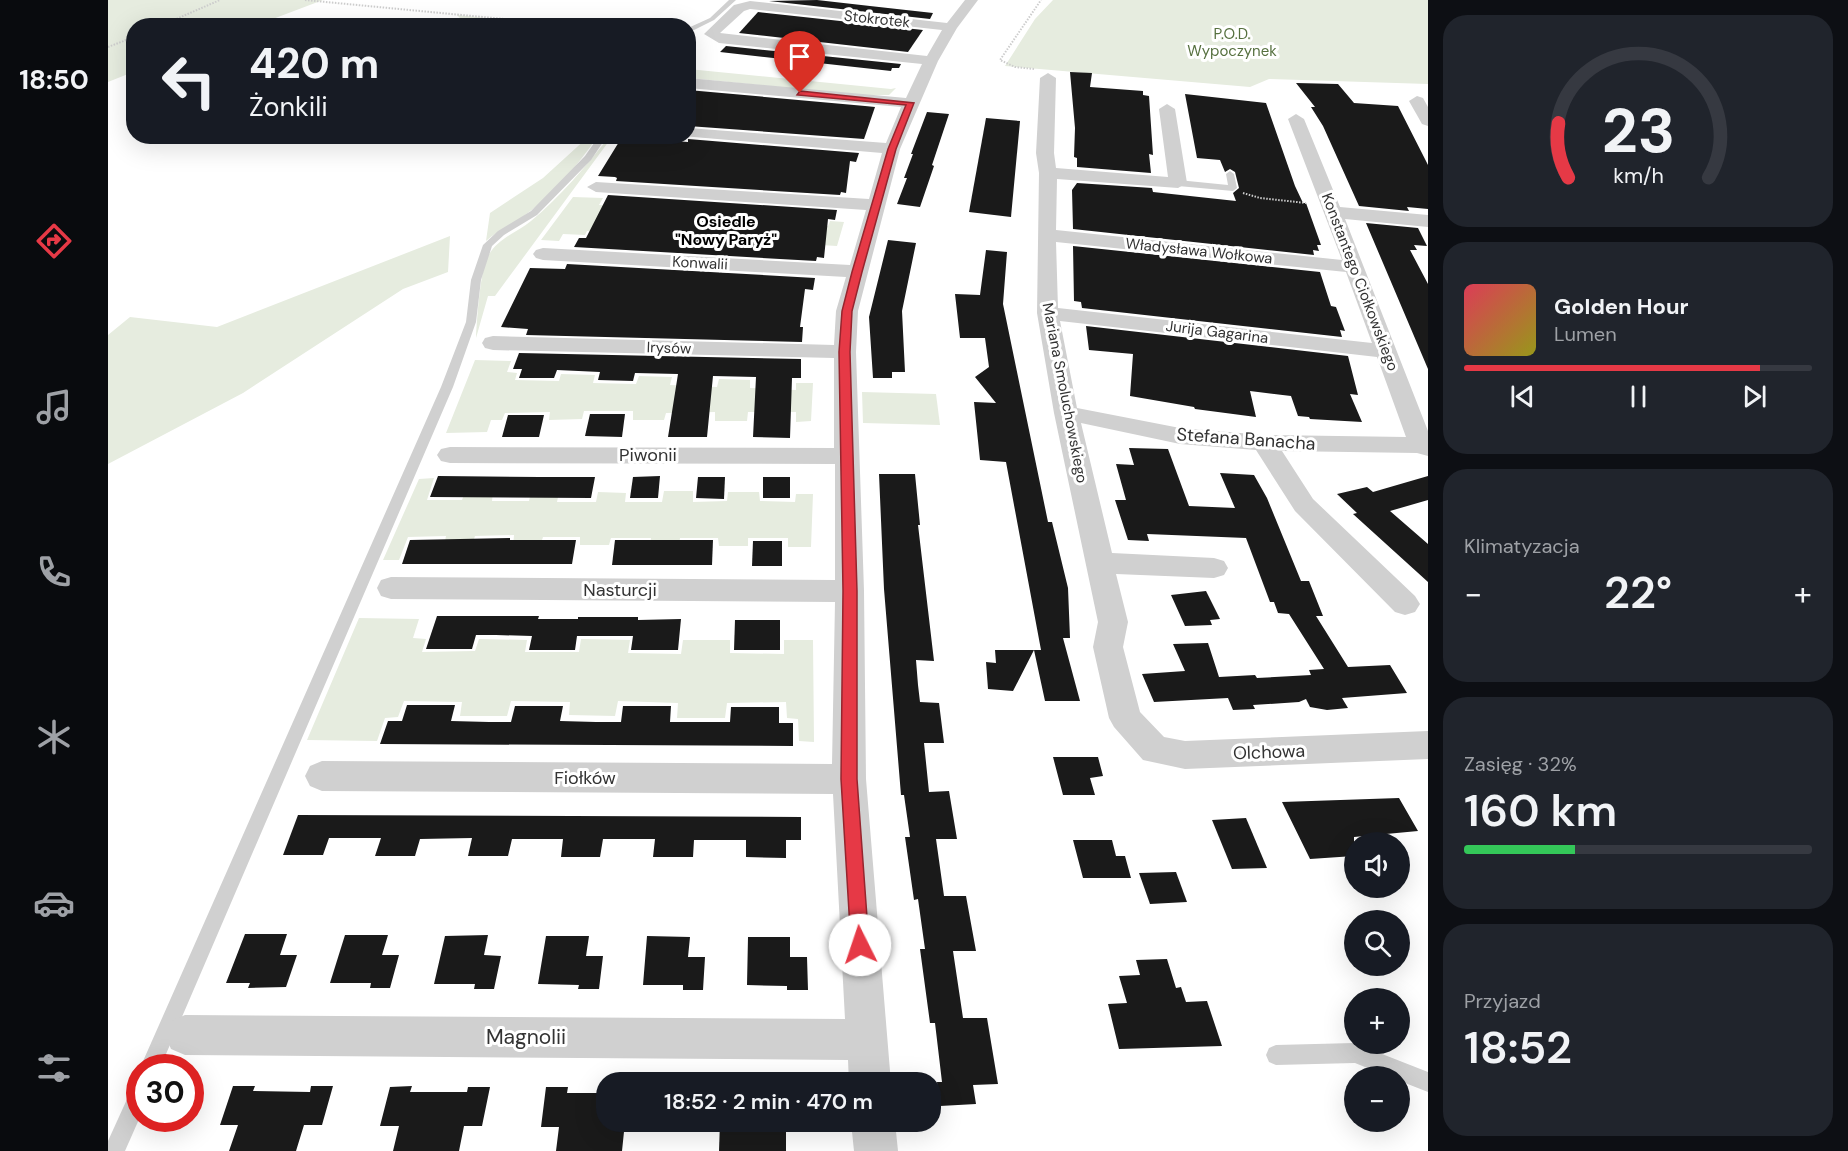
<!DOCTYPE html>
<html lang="pl">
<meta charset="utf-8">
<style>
body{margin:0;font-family:"DM Sans",sans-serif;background:#20242c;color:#f1f3f6;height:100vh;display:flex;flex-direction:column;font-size:22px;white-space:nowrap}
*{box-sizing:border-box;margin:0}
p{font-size:20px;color:#9ea1a6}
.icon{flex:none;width:33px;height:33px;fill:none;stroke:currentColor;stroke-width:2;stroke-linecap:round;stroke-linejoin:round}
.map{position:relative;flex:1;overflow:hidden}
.details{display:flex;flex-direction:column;gap:15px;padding:15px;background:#0d0f14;width:420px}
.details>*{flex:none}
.banner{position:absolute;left:18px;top:18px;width:570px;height:126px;border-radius:24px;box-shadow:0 6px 24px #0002;background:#171b24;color:#f1f3f6;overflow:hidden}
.controls{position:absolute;left:1236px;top:832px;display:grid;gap:12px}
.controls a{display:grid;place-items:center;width:66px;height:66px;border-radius:50%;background:#171b24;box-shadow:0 6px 24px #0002;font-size:30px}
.speed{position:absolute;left:18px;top:1054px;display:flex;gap:12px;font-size:30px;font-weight:700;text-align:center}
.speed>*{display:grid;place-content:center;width:78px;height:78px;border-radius:50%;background:#171b24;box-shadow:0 6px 24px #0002;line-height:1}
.speed .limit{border:9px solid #d22;background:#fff;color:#111}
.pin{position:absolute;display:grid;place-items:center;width:51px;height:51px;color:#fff;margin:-62px -26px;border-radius:50% 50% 50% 0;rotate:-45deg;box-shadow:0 0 6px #0007}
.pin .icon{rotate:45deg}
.me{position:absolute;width:66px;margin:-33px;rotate:356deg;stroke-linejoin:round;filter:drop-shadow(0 0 4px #0008)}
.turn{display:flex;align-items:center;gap:21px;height:126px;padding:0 24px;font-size:27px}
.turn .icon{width:78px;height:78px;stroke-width:2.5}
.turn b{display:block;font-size:42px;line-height:51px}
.big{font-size:45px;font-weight:600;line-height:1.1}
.details .tile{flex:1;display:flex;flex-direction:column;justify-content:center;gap:9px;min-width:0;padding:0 21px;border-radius:24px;background:#20242c}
.details .dial{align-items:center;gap:0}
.dial svg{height:156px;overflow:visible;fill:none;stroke:#363941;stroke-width:7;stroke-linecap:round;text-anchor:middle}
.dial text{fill:#f1f3f6;stroke:none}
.song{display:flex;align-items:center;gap:18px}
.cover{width:72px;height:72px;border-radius:9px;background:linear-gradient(135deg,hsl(350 70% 55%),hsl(60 70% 35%))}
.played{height:6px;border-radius:3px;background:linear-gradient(90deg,#e63946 85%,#363941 85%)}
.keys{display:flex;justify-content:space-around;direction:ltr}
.heat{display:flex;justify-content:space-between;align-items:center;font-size:33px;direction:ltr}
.charge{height:9px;border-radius:4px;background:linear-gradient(90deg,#34c759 32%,#363941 0)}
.trip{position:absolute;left:488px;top:1072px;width:345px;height:60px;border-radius:24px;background:#171b24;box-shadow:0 6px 24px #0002;font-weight:600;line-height:60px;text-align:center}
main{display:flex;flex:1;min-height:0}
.tab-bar{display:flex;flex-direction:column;width:108px;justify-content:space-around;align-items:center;background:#090b0e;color:#9ea1a6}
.tab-bar .icon{width:42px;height:42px}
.tab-bar .selected{color:#e63946}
.tab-bar b{font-size:27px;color:#f1f3f6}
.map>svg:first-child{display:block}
.green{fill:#e6ecdf}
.building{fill:#1a1a1a}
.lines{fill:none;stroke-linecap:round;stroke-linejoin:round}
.path{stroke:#cdcdcd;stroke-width:2;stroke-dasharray:1.5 1.5;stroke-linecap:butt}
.service{fill:#d0d0d0;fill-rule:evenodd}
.minor{fill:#d0d0d0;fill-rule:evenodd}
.route{fill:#e63946;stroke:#96252e;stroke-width:1.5}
.labels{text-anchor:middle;stroke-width:6;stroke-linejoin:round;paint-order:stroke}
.far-street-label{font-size:15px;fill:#333;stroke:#fff}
.far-park-label{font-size:15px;fill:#56703f;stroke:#fff}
.far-neighbourhood-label{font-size:16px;font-weight:bold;fill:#000;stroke:#fff}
.street-label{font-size:18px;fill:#333;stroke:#fff}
.near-street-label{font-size:21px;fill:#333;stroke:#fff}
</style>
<main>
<nav class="tab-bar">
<b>18:50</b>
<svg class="icon selected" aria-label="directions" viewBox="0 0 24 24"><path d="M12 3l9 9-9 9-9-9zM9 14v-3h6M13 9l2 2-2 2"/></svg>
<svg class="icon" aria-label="music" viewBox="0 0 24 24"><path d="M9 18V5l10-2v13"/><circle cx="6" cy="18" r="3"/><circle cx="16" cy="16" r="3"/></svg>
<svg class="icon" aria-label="phone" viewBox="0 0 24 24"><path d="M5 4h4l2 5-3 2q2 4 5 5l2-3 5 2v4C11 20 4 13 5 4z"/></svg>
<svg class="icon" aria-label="climate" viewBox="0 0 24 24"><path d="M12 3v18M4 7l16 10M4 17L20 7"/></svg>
<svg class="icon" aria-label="car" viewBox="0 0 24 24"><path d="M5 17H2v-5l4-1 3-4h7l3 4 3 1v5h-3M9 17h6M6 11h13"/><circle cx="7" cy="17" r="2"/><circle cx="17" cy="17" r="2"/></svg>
<svg class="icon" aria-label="filters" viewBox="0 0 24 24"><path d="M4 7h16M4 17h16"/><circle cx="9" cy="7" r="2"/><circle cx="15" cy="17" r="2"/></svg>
</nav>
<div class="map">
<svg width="1320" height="1151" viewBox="0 0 1320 1151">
<rect width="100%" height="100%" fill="#fff"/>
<g class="green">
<path d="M0,0H215L149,25L26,26L25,72L0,82Z"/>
<path d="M945,0H1320V84L1161,79L1142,87L897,66L927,19Z"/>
<path d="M349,15L446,25H345L354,20Z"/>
<path d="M580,69L783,89L788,88L781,95H752L581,78Z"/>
<path d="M480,137H489C469,167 443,197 413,218C402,226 389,231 378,241L382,213L435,178Z"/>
<path d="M501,137H504L387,296H380L368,338C369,320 372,271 380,256C390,238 408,233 423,221C452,197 478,166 501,137Z"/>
<path d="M465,197L495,198L491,205L720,226L722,221L736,222L729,246L479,231L477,235L455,234L451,241L433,240Z"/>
<path d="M342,236L340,272L295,289L135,393L0,464V335L22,317L109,327Z"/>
<path d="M367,360L403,361L399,372L409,373L407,380L451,381L453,374L487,375L485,383L528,384L531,376L564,377L562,385L609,387L611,379L642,380V388L688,390V383H705L703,421L688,422V412H640L639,421H607V412L558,413L556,420H525V411H476L474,419L441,420L442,412L397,413L394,420H383L379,432L338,433Z"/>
<path d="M754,392L828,394L832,425L755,423Z"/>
<path d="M326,478L319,500H354L357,492H385L384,501H421L423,492H451L449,502H488L490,492L518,493L517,502H554L556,491H585V502L619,501L620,492H651L652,501L687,502L688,494H705L703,547H680V538H640V546H611L610,538H572L571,546H542L543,538H503L501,545H472V537H435L432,546L405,547L406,535L367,536L364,545L336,546L338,536L300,537L291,560H275L311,479Z"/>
<path d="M251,618L311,619L305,638L318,639L314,652L367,651L371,639L419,640L417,652H471L473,639L522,640L520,653L573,654L575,640H622V653L676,654V640H705L706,742L691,741L690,719L679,718L678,702L619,703L617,718H569L570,703L510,701L507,716L461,715L462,702L403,701L399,716H352L354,702L296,701L290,717L277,718L269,741L199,740Z"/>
</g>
<g class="building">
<path d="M709,0L762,6L825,13L822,19L661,1Z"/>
<path d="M650,12L815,30L800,52L631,33Z"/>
<path d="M618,46L793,64L791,68H784L783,71L612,52Z"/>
<path d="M962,72L984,73L982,87L1035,91V95L1041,96L1045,155L1041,154L1043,173L969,167V158L966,157L967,128Z"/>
<path d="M1188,83L1230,84L1246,103L1290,106L1320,165V209L1299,207L1301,211L1251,206L1215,126L1203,107H1207Z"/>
<path d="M580,90L757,106L767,107L756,139L580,126Z"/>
<path d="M1077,94L1158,103L1187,186L1195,203H1198L1213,245H1209L1211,251L1205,250L1206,255L965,229L964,190L969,183L1044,188L1045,192L1128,201L1125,193L1131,188L1127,172L1122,169L1117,172L1112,160L1089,158Z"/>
<path d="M819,112L841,114L824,165L826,166L812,207L789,204L799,178H796L805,154H803Z"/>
<path d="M878,118L912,121L903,217L861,212Z"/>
<path d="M514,137L580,142V139L751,153L748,162L742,161L738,193L733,192L732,195L508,181L509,178L507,177L490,176Z"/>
<path d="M500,195L729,210L727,220L720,219L716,258L709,257L708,261L466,247L471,238H478Z"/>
<path d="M1258,223L1310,228L1319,246L1306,245L1309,250H1302L1320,284V369Z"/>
<path d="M780,240L808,243L794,311L797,372H784V378H765L761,317Z"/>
<path d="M965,246L1212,272L1223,306L1228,307L1237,331L1232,330L1234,337L974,308L973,302L966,301Z"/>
<path d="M878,250L899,252L895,304L940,522H944L960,588L962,638H955L972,701H937L926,650L905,691L880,689L878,662L888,663L887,650H933L898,462L872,460L866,402L888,403L867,377L881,367L877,338H852L847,294L872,295Z"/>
<path d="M459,264L707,278L705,290L697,289L692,327H695L694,342L418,335L420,329L393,327L422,268L457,269Z"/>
<path d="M978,326L1240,356L1250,395L1242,394L1254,422L1202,419L1201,417L1190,416L1183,396L1142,391L1148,417L1087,409L1086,407L1022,396L1025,354L981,350Z"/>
<path d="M411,353L693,359V378H684L682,438L645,437L648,377L605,376L599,437H560L570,374L527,373L525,381L490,380L492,372L449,370L446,378H411L414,369H405Z"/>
<path d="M482,414H517L514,437L477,436Z"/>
<path d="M400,415H436L431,437H394Z"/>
<path d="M1021,448L1060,449L1081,506L1127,508L1112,473L1146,475L1159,498L1193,581H1201L1215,616H1208L1240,667L1282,665L1299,693L1234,698L1240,708L1219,710L1202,707L1198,699L1191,702L1145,705L1147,709L1125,710L1120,698L1046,702L1034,674L1077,671L1065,644L1100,643L1111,677L1147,675L1149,678L1203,675L1201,670L1216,669L1181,614L1170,613L1166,602H1162L1138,538L1039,534L1041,541L1020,540L1007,500H1018L1008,464L1026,465Z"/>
<path d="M771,474H807L812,525H810L826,661L808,660L810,685L812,702L831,703L836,743H816L821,792L841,791L849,839H828L836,896H858L868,951H845L855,1018H879L890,1084L865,1085L868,1104L832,1106L829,1082H834L827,1023H822L812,949H817L810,899L806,900L797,837H802L796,795H793L776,589Z"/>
<path d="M330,476L432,477H487L483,498L322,497Z"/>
<path d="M552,476L550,498H522L525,477Z"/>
<path d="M1320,476V500L1282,511L1320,544V582L1245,514L1249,513L1229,494L1259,487L1265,492Z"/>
<path d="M590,477H617L616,499L588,498Z"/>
<rect x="655" y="477" width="27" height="21"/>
<path d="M402,538V540H468L464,564H294L302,540Z"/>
<path d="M507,540H605L604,565H504Z"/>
<path d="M645,541H674V566H644Z"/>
<path d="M1098,591L1112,619L1102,620L1104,625L1077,626L1063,595Z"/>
<path d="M329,616H431L430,619H470V617H530V620L573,619L570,650H523L525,636H469L467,650H421L424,636L388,635H368L364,649H318Z"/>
<path d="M627,620H672V650H626Z"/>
<path d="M299,705H347L343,721L381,722H403L407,706H455L452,721L488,722H513L515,706H563L562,722H622L623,707H671V723H685V746L272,744L280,721H294Z"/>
<path d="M945,757H990L995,776L982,778L987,795H955Z"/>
<path d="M1291,798L1310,831L1246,837V856L1202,859L1174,802Z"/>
<path d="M190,815L693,817V840H678V858L638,857V840H586L585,857H545L547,839H495L492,857H453L455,839H404L400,856H360L364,838L312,839L307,856H267L273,838H221L215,855H175Z"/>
<path d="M1138,818L1159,868L1124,869L1104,820Z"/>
<path d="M965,840H1004L1008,856H1017L1023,878H975Z"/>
<path d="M1068,872L1079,902L1042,904L1031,873Z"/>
<path d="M137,934H179L172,955H189L178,987L140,988L142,983H118Z"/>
<path d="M237,935H280L274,955H291L282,988H262L263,983H222Z"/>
<path d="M380,935L376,955L393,956L386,989H366L367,984H326L337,936Z"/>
<path d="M438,936H481L478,956H495L491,989H470L471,985L430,984Z"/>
<path d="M539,936L582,937L580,957H597L595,990H575V985H535Z"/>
<path d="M640,937H682V957H699L700,990H679V986L639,985Z"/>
<path d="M1059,959L1068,988L1073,987L1078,1002L1099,1001L1114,1046L1011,1049L1000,1004L1019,1003L1011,976L1032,975L1028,960Z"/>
<path d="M125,1086H147L145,1091L202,1092L203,1086H225L214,1125H196L188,1151H121L130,1125H112Z"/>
<path d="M304,1086L302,1092H359L360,1087H382L374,1126H356L351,1151H285L291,1126H272L282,1087Z"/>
<path d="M438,1087H460L459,1093H498V1122H517L514,1151H448L451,1127H433Z"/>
<path d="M612,1122H678V1151H611Z"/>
</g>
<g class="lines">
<g class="path">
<path d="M197,0L469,26"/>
<path d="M52,26L112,0"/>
<path d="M0,47L26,37"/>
<path d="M926,69L907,67L892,60L933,0"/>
<path d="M1135,193L1152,198L1198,203"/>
</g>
<g class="service">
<path d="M621,0H628L606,20L580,33V28L602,18Z"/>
<path d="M491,136H499L483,160L429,215L396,235L384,246L373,280L368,322L345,387L52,1068H32L333,387L358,322L363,280L375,245L390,231L423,211L477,156Z"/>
<path d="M1122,171L1126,174L1129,188L1125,191L1070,186L1066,183L1070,180L1120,185L1118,174Z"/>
<path d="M1246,1043L1320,1072V1092L1292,1081V1077H1282L1247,1063L1168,1065L1161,1062L1158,1055L1161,1048L1168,1045Z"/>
<path d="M32,1083V1117L17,1151H0V1141L25,1086Z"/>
</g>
<g class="minor">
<path d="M857,0H870L849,28L830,61L792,149L750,311L748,352L756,591L758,779L783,1083H741L740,1060L77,1055L63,1049L57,1035L63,1021L77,1015L737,1019L725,794L214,791L202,786L197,776L202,766L214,761L724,764L727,602L283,599L273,596L269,588L273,580L283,577L727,580V464L342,463L333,461L329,455L333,449L342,447L726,448V358L385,350L377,348L374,343L377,338L385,336L726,345L728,311L738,277L435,260L428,258L425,254L428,250L435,248L742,265L758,210L488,192L479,187L488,182L761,199L774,153L574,136H580V128L778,143L793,107L580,88V78L798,98L814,64L611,43L596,34L626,5L642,1L839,23ZM642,9L834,30L819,56L612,33L636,11Z"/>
<path d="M940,73L948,78L946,153L948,168L1060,177L1051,109L1059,104L1067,109L1079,183L1070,188L949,179L948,230L1234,260L1180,119L1188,114L1196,119L1232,207L1320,215V227L1237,219L1320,431V456L1309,453L1174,451L1205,499L1307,596L1312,604L1307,612L1297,615L1287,612L1187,511L1148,450L1072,444L973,423L1004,553L1106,558L1116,561L1120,568L1116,575L1106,578L1008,574L1020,622L1015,647L1032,712L1056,737L1077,741L1320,731V759L1077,769L1035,760L1006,727L1001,718L985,647L990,622L946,413L929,313L931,173L928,153L932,78ZM948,242L1238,272L1264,343L950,308ZM952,321L1269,357L1298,437L1156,435L1072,428L969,408Z"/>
<path d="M1309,96L1315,98L1320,107V126L1314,124L1301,101Z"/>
<path d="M743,1122H787L790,1151H746Z"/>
</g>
</g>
<path class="route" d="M692,91L806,103L788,149L754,272L744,311L742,352L749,591V779L761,945L758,951L752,954L745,951L743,945L733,779L735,591L731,352L734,311L744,272L780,149L798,105L689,95Z"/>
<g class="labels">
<g class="far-street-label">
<text transform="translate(769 19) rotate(6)" y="5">Stokrotek</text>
<text transform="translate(1091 251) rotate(6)" y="5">Władysława Wołkowa</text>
<text transform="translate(592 263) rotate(3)" y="5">Konwalii</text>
<text transform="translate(1252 282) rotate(69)" y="5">Konstantego Ciołkowskiego</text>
<text transform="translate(1109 332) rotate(7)" y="5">Jurija Gagarina</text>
<text transform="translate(561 348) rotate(2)" y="5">Irysów</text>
<text transform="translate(957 393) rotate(79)" y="5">Mariana Smoluchowskiego</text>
</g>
<g class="far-park-label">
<text x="1124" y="39">P.O.D.<tspan x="1124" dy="17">Wypoczynek</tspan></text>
</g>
<g class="far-neighbourhood-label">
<text x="618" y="227">Osiedle<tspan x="618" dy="18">"Nowy Paryż"</tspan></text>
</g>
<g class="street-label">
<text transform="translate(1138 439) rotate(4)" y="6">Stefana Banacha</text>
<text x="540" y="461">Piwonii</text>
<text x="512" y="596">Nasturcji</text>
<text transform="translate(1161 752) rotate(-2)" y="6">Olchowa</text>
<text x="477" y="784">Fiołków</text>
</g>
<g class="near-street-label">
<text x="418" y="1044">Magnolii</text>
</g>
</g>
</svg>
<div class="controls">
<a><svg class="icon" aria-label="sound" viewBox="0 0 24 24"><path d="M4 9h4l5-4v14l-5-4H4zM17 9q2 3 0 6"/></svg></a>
<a><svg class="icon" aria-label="search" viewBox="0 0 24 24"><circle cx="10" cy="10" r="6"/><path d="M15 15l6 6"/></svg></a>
<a>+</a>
<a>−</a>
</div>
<div class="speed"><div class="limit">30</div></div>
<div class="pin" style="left:692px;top:93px;background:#d93025"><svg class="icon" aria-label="arrive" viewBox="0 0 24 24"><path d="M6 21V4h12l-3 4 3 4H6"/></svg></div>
<svg class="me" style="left:752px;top:945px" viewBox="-20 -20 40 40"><circle r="19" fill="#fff"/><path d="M0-13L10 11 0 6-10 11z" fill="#e63946"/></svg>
<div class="trip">18:52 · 2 min · 470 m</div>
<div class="banner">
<div class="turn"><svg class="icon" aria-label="left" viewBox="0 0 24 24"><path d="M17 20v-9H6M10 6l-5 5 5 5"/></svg><div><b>420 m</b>Żonkili</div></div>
</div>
</div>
<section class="details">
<div class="tile dial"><svg viewBox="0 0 100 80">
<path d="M14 69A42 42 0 1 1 86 69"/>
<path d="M14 69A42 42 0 0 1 9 41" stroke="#e63946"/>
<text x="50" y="56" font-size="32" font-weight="700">23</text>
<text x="50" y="72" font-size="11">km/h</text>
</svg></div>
<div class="tile">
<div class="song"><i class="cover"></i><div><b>Golden Hour</b><p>Lumen</p></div></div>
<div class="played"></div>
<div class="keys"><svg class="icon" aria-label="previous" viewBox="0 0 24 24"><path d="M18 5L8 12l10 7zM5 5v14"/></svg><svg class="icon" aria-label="pause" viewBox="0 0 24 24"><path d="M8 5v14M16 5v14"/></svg><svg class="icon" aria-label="next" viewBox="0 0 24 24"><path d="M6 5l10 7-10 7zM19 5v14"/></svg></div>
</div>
<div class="tile"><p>Klimatyzacja</p>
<div class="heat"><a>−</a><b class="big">22°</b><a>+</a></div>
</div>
<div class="tile"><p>Zasięg · 32%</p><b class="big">160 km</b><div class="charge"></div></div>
<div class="tile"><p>Przyjazd</p><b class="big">18:52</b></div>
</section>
</main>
